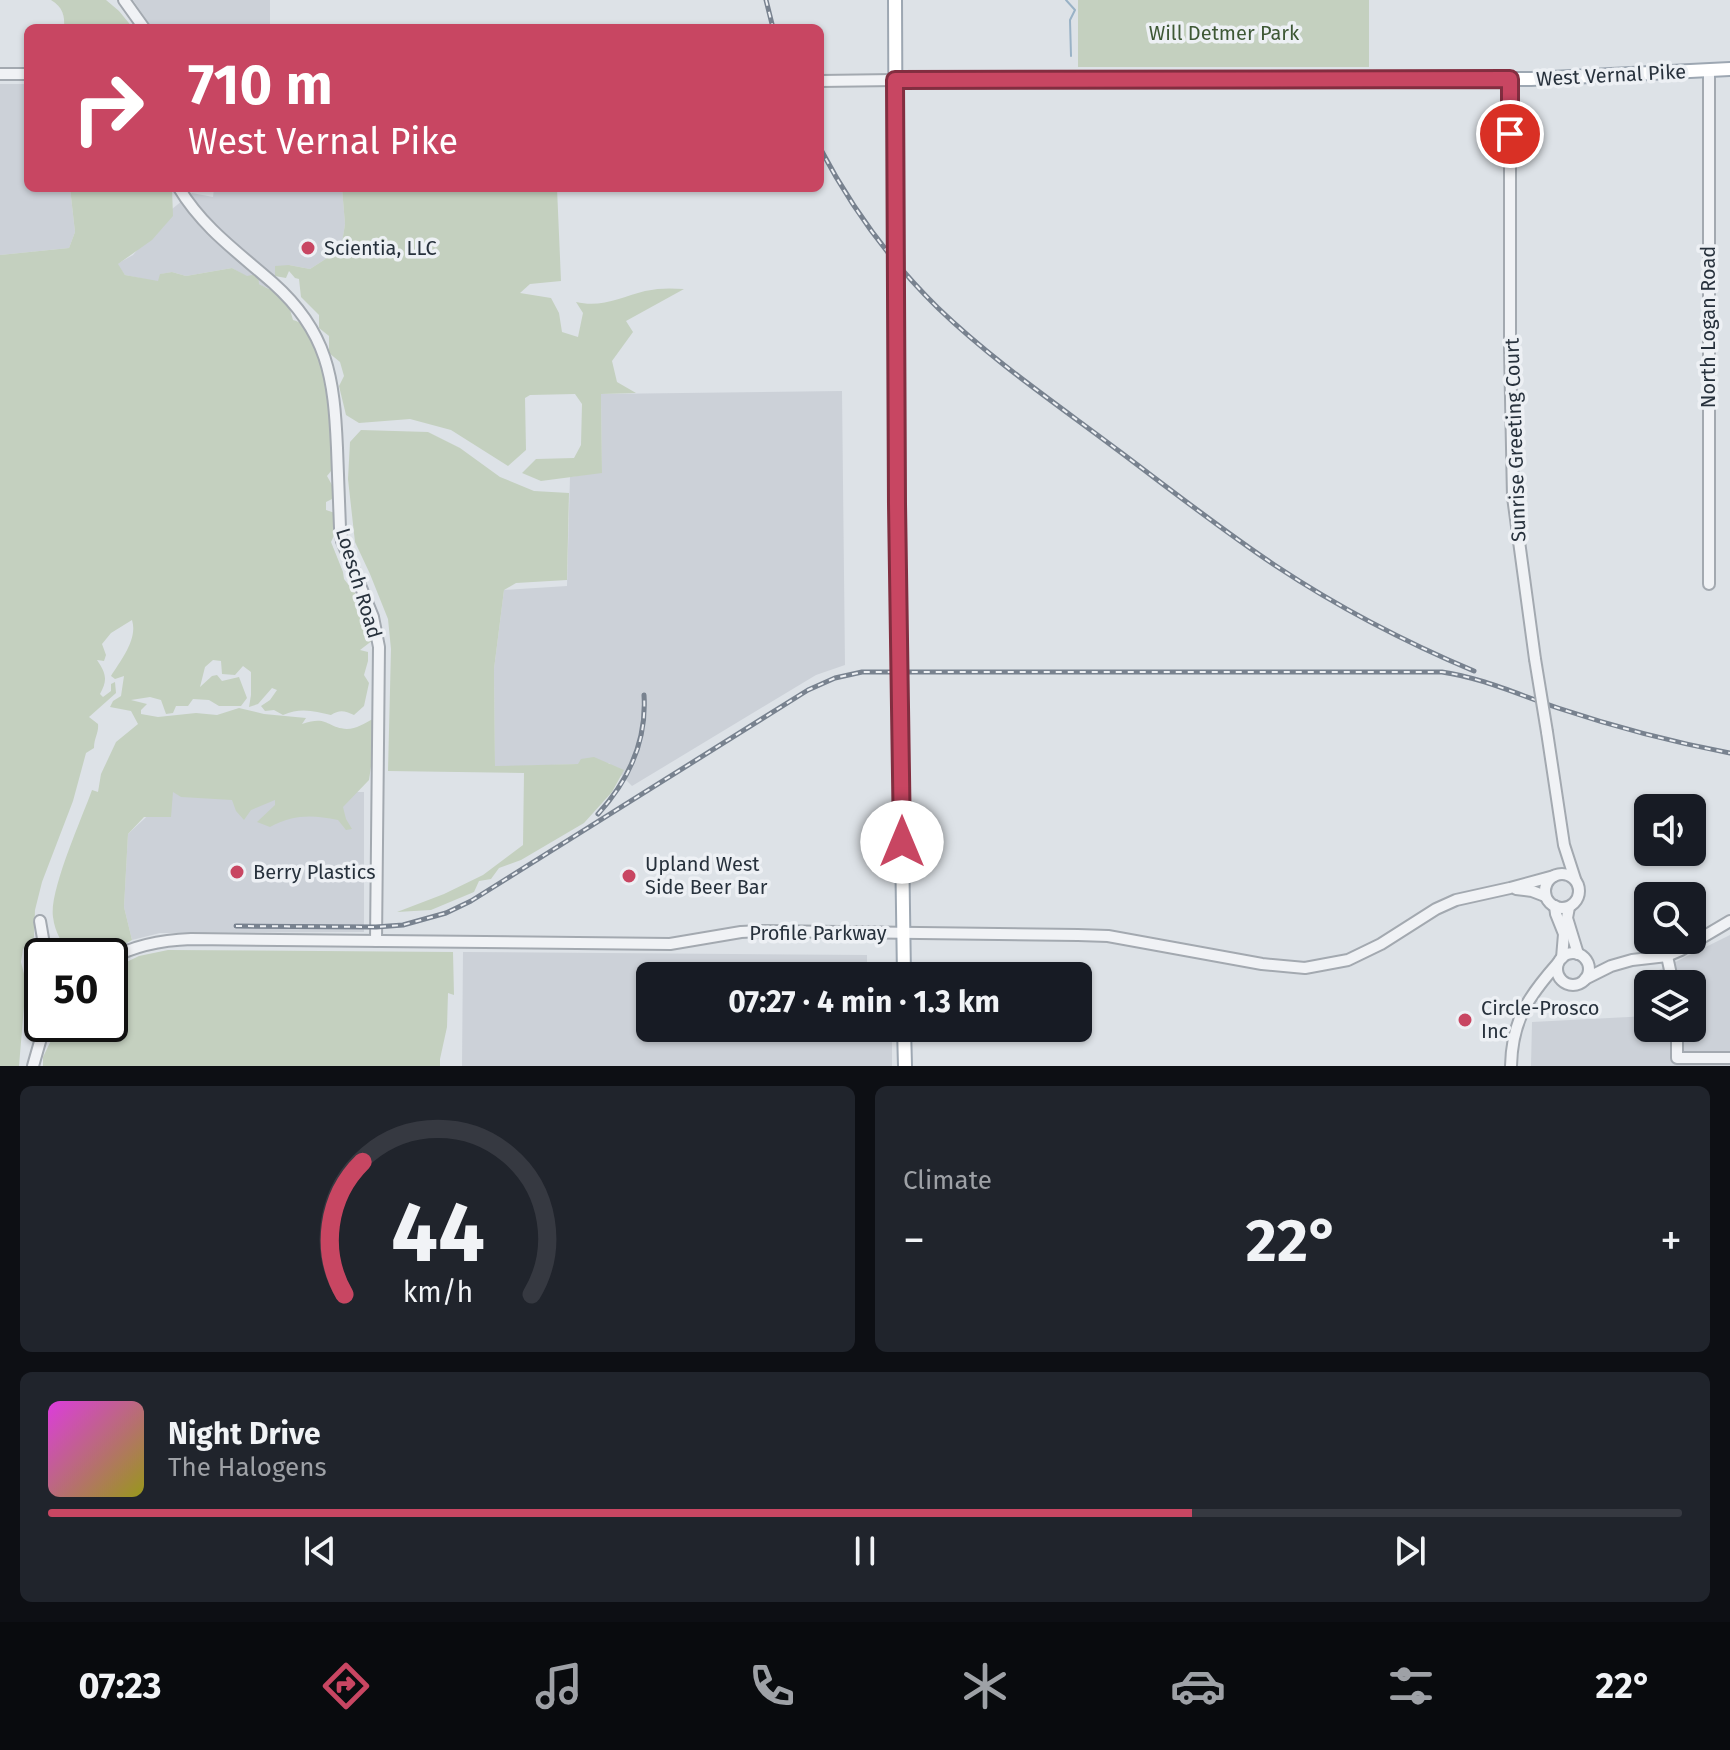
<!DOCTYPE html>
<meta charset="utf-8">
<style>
body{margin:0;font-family:"Fira Sans",sans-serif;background:#20242c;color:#f1f3f6;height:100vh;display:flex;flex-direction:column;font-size:30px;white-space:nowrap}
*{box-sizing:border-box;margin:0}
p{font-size:26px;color:#9ea1a6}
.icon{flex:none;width:44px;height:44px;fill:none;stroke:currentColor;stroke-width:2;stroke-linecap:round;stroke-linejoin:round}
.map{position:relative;height:1066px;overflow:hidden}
.side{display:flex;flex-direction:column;gap:20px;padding:20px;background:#0d0f14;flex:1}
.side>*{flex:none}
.banner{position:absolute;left:24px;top:24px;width:800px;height:168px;border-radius:12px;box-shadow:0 2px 6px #0004;background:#c84662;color:#fff;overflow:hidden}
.controls{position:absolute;left:1634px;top:794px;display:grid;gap:16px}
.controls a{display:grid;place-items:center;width:72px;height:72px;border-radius:12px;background:#171b24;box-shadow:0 2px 6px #0004;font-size:40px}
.speed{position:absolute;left:24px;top:938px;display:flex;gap:16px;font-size:40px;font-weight:700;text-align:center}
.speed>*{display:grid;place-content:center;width:104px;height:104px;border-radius:50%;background:#171b24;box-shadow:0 2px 6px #0004;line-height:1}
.speed .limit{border:4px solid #111;border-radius:12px;background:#fff;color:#111}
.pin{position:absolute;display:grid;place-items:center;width:68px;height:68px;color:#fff;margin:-34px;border:4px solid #fff;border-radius:50%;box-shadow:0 2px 8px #0007}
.me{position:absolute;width:88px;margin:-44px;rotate:0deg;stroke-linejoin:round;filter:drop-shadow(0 0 6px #0008)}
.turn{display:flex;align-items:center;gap:28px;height:168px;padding:0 32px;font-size:36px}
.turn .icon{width:104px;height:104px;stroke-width:2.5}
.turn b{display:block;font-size:56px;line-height:68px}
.big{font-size:60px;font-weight:700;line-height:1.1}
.side .tile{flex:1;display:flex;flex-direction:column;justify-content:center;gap:12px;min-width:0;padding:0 28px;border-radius:12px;background:#20242c}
.side .dial{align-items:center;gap:0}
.dial svg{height:208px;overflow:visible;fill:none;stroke:#363941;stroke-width:7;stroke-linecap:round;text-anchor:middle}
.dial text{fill:#f1f3f6;stroke:none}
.song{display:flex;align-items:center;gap:24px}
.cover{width:96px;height:96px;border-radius:12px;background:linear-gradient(135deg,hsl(300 70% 55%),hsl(60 70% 35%))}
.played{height:8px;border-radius:4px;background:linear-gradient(90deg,#c84662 70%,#363941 70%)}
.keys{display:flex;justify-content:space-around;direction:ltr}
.heat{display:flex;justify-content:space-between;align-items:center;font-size:44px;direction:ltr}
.side .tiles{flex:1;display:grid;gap:20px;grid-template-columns:1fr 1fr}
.tile:last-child{grid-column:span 2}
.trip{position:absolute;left:636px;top:962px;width:456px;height:80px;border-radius:12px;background:#171b24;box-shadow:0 2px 6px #0004;font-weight:700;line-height:80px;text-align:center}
.tabs{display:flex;height:128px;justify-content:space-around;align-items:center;background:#090b0e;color:#9ea1a6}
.tabs .icon{width:56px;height:56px}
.tabs .active{color:#c84662}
.tabs b{font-size:36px;color:#f1f3f6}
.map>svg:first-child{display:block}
.built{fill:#ccd1d8}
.green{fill:#c4d0bf}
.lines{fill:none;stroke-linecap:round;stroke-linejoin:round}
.stream{stroke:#99b2c6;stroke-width:2}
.minor-casing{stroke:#a3a9b0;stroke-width:14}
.major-casing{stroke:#9da7b2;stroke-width:16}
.minor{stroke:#f0f2f5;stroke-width:10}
.major{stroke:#fff;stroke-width:12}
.rail-casing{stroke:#78828f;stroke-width:5}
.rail{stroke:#edf0f4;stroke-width:2;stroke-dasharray:6;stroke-linecap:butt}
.minor-bridge-casing{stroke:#a3a9b0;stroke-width:14;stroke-linecap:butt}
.minor-bridge{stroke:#f0f2f5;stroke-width:10}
.route-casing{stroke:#822e40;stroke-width:20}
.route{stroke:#c84662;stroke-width:14}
.poi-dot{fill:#c84662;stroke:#edf0f4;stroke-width:3}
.labels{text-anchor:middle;stroke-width:7;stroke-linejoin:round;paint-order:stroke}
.park-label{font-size:20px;fill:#3e5835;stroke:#edf0f4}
.street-label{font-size:20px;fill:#27313c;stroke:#edf0f4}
.poi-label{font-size:20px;fill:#27313c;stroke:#edf0f4;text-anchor:start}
</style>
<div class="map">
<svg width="1730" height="1066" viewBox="0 0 1730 1066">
<rect width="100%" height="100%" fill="#dde2e7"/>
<g class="built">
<path d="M133,0H270V28H152Z"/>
<path d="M0,84H28V188H70L75,232L69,248L0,255Z"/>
<path d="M207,188H342L345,224L341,249L310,269L289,265L275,276L276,290L264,287L232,268L186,276L172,272L161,274L159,282L125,275L117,264L133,255L172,209L192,193L213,197L214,189L207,190Z"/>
<path d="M842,391L845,665L816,675L632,786L609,763L495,767L494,669L504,590L567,586L570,477L602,472L601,394Z"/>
<path d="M173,792H364V932L160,933L132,940L124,907L128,834Z"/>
<path d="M1730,935V1066H1531L1532,1022L1648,1016V1028H1692V984H1655L1653,973Z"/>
<path d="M463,952L867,955V967L893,968V976H650V1028H892V1066H462Z"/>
</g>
<g class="green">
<path d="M51,0H106L119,11L133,28H64C65,16 63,7 51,0Z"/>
<rect x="1078" y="0" width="291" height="67"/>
<path d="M70,188H172L173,216L152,240L118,264L125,275L158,281L160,274L172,272L186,276L232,268L247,276L258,274L259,284C283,297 285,289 293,320C329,327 335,429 340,460L327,476L332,485V499L326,502V510L335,513L338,527L331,542L343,572L344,579L358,597L360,616L373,640L360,650L368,652V661L364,675L369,683L364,706L354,715C345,711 340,709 331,715C315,711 300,707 283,715L274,710L265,711L261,706L270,700L277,690L272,688L258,704L249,707L251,695V672L243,666L235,675L222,674L221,661L213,660L205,667L200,687L212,676L217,675L222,681L239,677L247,698L241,706H219L209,700L193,699L188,706H176L173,713L166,714L161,700L150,697L131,700L147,704L141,710V714L158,717L196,713L217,715L239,708L264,714L306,718L302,724C329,715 326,728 347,729C356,729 365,723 373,719L376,733L369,780L343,807L346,819L352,829L346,830L338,820C312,815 295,814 270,827L257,822L275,805V800L251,810L244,820L236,811L232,800L181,797L173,792L171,817H144L128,834L124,907L132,940L104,956H72C62,943 55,933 53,917C49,891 82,818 92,790L98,792L101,774L116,742L138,724L131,711L110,707L113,701L121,696L124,676L115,679L111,676C121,660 138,639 132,620L111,633L102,644L106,655L104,661L97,660C106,673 108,680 100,694L103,697L111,691V684L115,682L116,693L89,717L98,724C99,733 94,738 94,748L86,753L73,801L42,882L35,910L34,937L23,949L21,962L26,982L19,1066H0V255L69,248L75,232Z"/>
<path d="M342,188H557L561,281L530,284L520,293L551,298L559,313L562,332L578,337L583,313L576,302C602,308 621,297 645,291C659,288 670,288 684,289L626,321L633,332L612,361L617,382L636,393L601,394L602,473L541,481L522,473L536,459L574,458L581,445L582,404L575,394L530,395L525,398L526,450L508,466L451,430L410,419L359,423L346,415L339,386L344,376L340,362L329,353V336L319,328V315L301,297L299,279L295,278L289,271L286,278L275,276V266L289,265L310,269L341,249L345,224Z"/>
<path d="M361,430L428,432L460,448L500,477L534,491L569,493L567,580L516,583L504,590L494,669L495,766L578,764L581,759L594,757L624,770L612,792L584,823L521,860L499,868L491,879L479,881L474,892L431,910L397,912L444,894L483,875L523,845L524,773L388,771L391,649L388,619L370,574L355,542L348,479L350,442Z"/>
<path d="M168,950L453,952L454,995L448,993L447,1027L440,1059V1066H43V1057L59,1024H110V970L139,956Z"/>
</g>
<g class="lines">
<path class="stream" d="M1066,0L1075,10L1070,20L1071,56"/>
<g class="minor-casing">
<g id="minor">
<path d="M124,0L144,28"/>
<path d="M1709,70V584"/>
<path d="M0,74H28"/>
<path d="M1510,79V349L1513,497L1535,659"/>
<path d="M820,81L895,80"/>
<path d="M179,188C203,228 239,253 273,283C328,332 334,378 337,448C338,475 339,501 340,528L342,541L373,617L379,647L376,941"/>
<path d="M1547,732L1564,845L1575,879"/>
<circle cx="1562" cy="891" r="17"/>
<path d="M1516,889L1532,891L1545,896"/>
<path d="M1555,906L1556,914L1564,934L1562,958"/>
<path d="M1569,907L1567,918L1578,954"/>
<path d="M40,921L46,956"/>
<circle cx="1573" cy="969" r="16"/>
<path d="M1667,956L1673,984"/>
<path d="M110,959C135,945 163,940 191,939L670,944L741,932L761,931L1078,935L1108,936L1262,964L1305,968L1348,960L1381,944L1436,909L1456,900L1510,888L1554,876"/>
<path d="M1585,979L1611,966L1632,960L1667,956L1681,950L1730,921"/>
<path d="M1677,1028V1058H1730"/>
<path d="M33,1066L43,1031L48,1024"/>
<path d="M1511,1066C1512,1020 1528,997 1558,963"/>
</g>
</g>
<g class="major-casing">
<g id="major">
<path d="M895,0L897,504L904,976"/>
<path d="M895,80L1531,79L1730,69"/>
<path d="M904,1028L905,1066"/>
</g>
</g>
<use href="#minor" class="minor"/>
<use href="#major" class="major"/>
<g class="rail-casing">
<g id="rail">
<path d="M766,0L773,28"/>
<path d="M820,148C851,207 890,261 938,308C993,361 1058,405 1119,451C1171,490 1222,530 1276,566C1338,607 1405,642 1474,671"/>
<path d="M598,814C629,780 647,742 644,695"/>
<path d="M236,926L376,927L403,925L446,913L471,901L808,690L835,678L862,672H1442C1483,678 1519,695 1558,708C1615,727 1672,742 1730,753"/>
</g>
</g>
<use href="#rail" class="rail"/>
<g class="minor-bridge-casing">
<path id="minor-bridge" d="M1535,659L1547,732"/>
</g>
<use href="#minor-bridge" class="minor-bridge"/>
</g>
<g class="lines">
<g class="route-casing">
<path id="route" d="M902,842L897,504L895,80L1510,79V134"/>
</g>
<use href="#route" class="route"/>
</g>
<g class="poi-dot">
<circle cx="308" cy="248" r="8"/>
<circle cx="237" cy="872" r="8"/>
<circle cx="629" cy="876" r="8"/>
<circle cx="1465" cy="1020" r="8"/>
</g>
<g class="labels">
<g class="park-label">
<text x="1224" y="40">Will Detmer Park</text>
</g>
<g class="street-label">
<text transform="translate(1611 75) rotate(-3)" y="7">West Vernal Pike</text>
<text transform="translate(1708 327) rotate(-90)" y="7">North Logan Road</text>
<text transform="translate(1515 440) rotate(-92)" y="7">Sunrise Greeting Court</text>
<text transform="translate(359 583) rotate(73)" y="7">Loesch Road</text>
<text x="818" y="940">Profile Parkway</text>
</g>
<g class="poi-label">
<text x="324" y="255">Scientia, LLC</text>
<text x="645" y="871">Upland West<tspan x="645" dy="23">Side Beer Bar</tspan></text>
<text x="253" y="879">Berry Plastics</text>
<text x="1481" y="1015">Circle-Prosco<tspan x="1481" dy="23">Inc</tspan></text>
</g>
</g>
</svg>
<div class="controls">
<a><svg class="icon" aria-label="sound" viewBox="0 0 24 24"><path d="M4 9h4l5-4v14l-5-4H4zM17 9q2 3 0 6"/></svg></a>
<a><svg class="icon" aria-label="search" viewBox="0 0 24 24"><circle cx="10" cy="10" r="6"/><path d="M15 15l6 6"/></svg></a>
<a><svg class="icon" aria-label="layers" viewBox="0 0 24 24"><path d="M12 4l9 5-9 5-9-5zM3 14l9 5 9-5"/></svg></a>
</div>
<div class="speed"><div class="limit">50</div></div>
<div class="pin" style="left:1510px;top:134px;background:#d93025"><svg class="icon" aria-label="arrive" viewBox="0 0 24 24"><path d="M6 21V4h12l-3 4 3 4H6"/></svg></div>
<svg class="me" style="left:902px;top:842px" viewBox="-20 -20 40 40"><circle r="19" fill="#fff"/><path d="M0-13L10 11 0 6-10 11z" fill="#c84662"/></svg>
<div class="trip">07:27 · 4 min · 1.3 km</div>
<div class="banner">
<div class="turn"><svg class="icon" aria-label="right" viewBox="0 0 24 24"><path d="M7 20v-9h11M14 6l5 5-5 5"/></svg><div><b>710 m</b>West Vernal Pike</div></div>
</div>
</div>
<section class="side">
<div class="tiles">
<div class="tile dial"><svg viewBox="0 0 100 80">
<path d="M14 69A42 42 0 1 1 86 69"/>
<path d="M14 69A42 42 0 0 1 21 18" stroke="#c84662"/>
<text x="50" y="56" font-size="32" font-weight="700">44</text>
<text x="50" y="72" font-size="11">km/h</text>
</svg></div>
<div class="tile"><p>Climate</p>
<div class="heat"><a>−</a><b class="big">22°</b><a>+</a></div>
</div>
<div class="tile">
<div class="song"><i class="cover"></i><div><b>Night Drive</b><p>The Halogens</p></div></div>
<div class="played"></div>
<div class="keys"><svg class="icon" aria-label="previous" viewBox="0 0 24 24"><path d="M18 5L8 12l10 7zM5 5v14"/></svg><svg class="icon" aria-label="pause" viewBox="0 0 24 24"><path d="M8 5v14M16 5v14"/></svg><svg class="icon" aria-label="next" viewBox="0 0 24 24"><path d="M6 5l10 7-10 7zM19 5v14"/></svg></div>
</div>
</div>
</section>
<nav class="tabs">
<b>07:23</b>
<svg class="icon active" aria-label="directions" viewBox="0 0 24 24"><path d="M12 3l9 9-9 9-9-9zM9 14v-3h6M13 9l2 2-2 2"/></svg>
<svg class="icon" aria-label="music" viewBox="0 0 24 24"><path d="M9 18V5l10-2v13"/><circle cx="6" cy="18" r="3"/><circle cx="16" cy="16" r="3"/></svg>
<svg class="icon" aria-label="phone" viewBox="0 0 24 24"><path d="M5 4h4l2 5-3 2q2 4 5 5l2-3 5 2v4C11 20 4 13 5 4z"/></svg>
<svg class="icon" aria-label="climate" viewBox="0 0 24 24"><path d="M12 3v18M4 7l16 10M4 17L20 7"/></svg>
<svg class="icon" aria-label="car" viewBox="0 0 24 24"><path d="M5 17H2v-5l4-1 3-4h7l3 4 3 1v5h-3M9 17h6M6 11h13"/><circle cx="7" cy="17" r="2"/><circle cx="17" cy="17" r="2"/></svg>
<svg class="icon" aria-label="filters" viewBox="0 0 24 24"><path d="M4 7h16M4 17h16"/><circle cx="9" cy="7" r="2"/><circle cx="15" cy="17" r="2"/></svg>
<b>22°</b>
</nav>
